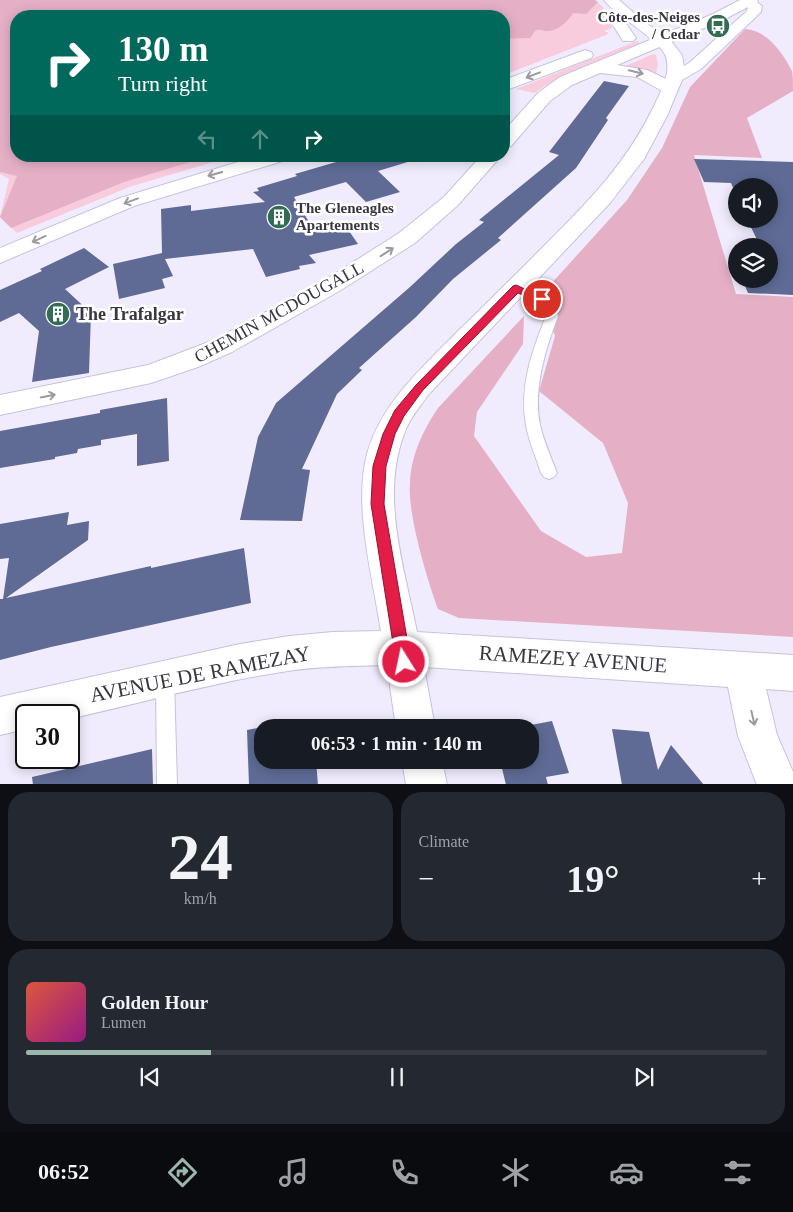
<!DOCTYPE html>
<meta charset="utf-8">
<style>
body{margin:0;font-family:"Times New Roman",serif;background:#242831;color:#f1f3f6;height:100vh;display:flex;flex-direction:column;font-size:19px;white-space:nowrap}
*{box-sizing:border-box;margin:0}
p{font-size:16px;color:#9ea1a6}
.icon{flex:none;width:28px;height:28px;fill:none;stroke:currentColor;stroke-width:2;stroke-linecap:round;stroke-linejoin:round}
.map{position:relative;height:784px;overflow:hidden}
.details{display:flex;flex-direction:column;gap:8px;padding:8px;background:#0d0f14;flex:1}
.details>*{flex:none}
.banner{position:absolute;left:10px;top:10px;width:500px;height:152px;border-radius:20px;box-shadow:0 2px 12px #0003;background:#00695c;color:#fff;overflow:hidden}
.fabs{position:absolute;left:728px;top:178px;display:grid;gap:10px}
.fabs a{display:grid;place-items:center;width:50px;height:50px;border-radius:50%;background:#171b24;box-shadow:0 2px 12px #0003;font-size:25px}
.speed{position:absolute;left:15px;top:704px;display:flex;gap:10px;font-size:25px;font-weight:700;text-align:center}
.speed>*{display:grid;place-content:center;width:65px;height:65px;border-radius:50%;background:#171b24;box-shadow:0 2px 12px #0003;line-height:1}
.speed .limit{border:2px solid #111;border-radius:8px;background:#fff;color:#111}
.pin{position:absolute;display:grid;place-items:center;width:42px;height:42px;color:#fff;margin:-21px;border:2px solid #fff;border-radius:50%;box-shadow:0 1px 5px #0007}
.me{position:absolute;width:55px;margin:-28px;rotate:350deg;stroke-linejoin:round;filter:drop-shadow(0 0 4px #0008)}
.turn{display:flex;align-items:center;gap:18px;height:105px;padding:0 25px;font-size:22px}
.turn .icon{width:65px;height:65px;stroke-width:2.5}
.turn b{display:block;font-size:35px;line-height:42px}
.lanes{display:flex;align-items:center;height:48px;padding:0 25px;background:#0003;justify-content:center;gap:25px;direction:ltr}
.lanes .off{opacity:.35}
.big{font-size:38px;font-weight:700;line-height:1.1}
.details .tile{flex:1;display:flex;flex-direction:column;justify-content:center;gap:8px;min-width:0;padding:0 18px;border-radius:20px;background:#242831}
.details .dial{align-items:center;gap:0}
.dial b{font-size:65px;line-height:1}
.song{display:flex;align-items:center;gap:15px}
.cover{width:60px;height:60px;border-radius:8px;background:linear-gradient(135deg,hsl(10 70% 55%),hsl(310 70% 35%))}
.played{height:5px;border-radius:2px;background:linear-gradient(90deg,#9bb6ad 25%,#363941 25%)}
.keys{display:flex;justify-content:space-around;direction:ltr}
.heat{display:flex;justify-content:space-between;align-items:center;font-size:28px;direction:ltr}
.details .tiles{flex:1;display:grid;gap:8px;grid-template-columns:1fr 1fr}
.tile:last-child{grid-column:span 2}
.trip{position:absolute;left:254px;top:719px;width:285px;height:50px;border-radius:20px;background:#171b24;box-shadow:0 2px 12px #0003;font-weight:700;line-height:50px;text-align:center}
.dock{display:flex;height:80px;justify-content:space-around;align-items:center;background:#090b0e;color:#9ea1a6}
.dock .icon{width:35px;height:35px}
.dock .on{color:#9bb6ad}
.dock b{font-size:22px;color:#f1f3f6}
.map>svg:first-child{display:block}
.green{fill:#f8cbdd}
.forest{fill:#e5b0c6}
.building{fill:#5f6b95}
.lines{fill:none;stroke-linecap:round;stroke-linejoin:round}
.lane-casing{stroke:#c9c1dc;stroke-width:2}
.street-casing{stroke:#c9c1dc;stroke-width:2}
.secondary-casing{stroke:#c9c1dc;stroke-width:2}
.lane{fill:#fff;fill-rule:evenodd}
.street{fill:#fff;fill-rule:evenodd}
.secondary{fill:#fff;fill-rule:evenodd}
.oneway{stroke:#9c9aa0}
.route{fill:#e11d48;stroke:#92132f}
.labels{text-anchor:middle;stroke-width:5;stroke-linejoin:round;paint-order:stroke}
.far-poi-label{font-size:15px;font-weight:bold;fill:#393640;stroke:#fff;text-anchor:end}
.street-label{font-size:18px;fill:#393640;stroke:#fff}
.poi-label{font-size:18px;font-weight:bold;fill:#393640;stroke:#fff;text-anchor:start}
.near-street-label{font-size:21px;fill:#393640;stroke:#fff}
</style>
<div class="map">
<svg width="793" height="785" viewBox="0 0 793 785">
<rect width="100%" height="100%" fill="#f1ecfd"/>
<g class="green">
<path d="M0,0H595L603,7L612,28L604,31L609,33L606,35L504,75V16H16V156H234L132,186L17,233L0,217L9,179L0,174Z"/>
<path d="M637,41L640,43L564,74L534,93L516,89Z"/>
<path d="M653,54L656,55L658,65L655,76L623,67Z"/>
</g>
<g class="forest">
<path d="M0,0H595L598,2L586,14L573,13C569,21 556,32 547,31C542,31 539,28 535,31C533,33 532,36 530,38L504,39V16H16V156H210L124,182L11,228L0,217L17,176L0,172Z"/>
<path d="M745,29C767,30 783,53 792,71C793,76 793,85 793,91L747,118L762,158L694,155L736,294L793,297V637L459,618L438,609C427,579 407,513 410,482C411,456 423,430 438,408L524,316L523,344L477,412L474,436L541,531L586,557L622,553L628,503L603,443L539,391L555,336L540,296L627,200L662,148L690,87Z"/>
</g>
<g class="building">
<path d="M604,81L629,86L606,118L608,120L576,168L498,238L501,240L453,279L416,317L359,368L362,370L337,394L302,469L310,470L302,521L240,520L258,437L276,403L410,287L456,244L484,222L479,220L559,155L549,152Z"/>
<path d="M362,156H410L411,161L378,171L400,192L366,202L346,182L294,197L315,232L335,228L337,230L347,228L358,244L309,255L316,263L299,266L300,269L266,277L253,249L165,259L173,276L162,279L165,288L119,299L113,264L162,253L161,209L191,205V211L265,202L253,192L259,191L257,188L297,176L295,174L343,160L345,161Z"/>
<path d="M694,159L793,162V295L748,293L742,279H769V246H760L747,219H769V186H736V195L731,183L704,182Z"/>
<path d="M84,248L109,267L65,289L91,313L89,373L32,382L39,331L19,313L0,322V290L42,271L40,269Z"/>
<path d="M167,398L169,461L137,466V434L101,440V445L78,449L77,453L55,457V459L0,468V431L100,413V410Z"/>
<path d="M69,512L67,525L89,521L88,540L6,598L151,566V568L244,548L251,603L51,647L0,660V599H3L9,558L0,559V524Z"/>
<path d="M552,721L569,773L546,777L548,785H506L500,760H530V728H491L519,722L520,727Z"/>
<path d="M278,724V728H262V760H316L318,785H249L247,730Z"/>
<path d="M612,729L649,732L658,770L671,745L704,785H622Z"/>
<path d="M152,749L153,785H33L32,777Z"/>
</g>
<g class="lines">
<g class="lane-casing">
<g id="lane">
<path d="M516,284C534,289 555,296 558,316C545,351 533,388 540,425C544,442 551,457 557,473L554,477L549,479L544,477L541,473C536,457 529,442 526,425C519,387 532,351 546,316C543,299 525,296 512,291L510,288Z"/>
<path d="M165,670L172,673L174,679L177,785H157L156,679L158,673Z"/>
</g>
</g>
<g class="street-casing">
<g id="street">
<path d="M604,0H619L642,20L670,40L682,55L685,73L667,116L644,159L610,203L429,394C421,405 411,417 406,429C379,494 404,566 417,632L793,655V691L766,689L777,735L793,772V785H757L738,736L728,687L424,667L435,728H396L387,665C354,666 320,666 288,671C214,682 141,703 69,719V715H26V729L0,735V697L240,644L289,636L333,632L381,631C373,579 353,506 367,454C381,403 422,368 458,331C487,303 515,275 543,247C589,201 627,163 655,104C662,88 671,74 666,57C662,41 617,17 604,0Z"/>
<path d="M402,760H442L447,785H406Z"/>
</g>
</g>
<g class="secondary-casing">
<g id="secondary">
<path d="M740,0H758L757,2L762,6L761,12L701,69L675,84L678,88L676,92H664L637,77L600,73L572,85L550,101L511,146L504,148V131L538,93L560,77L713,14ZM748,7L747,11L689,63L668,75L666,79L647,70L617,65L723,20Z"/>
<path d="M623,8L628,9L630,12L625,22L636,38L633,41H623L611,22L618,9Z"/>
<path d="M585,50L591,52L593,55L591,58L504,91V80Z"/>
<path d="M258,156H288L286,160L134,206L0,263V248L120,198Z"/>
<path d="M481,156H501L458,205L415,243L341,290L232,352L198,367L151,383L0,415V395L148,365L214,340L325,280L399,233L444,197Z"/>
</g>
</g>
<use href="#lane" class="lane"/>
<use href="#street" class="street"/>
<use href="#secondary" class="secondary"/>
</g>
<defs><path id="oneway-shaft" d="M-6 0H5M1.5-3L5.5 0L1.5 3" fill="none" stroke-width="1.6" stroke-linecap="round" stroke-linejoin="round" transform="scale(1.25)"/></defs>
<g class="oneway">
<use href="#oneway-shaft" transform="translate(636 72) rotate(14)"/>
<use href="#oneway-shaft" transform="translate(533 75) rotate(159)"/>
<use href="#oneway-shaft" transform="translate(215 174) rotate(164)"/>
<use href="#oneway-shaft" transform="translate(131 201) rotate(160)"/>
<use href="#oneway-shaft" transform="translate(39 239) rotate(156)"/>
<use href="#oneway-shaft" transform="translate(387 252) rotate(-33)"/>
<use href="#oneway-shaft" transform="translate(48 396) rotate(-11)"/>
<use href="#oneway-shaft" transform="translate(753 718) rotate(77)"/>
</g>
<path class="route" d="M516,285L547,299L542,303L518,293L423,390L404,416L395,434L386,466L384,504L411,662L409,667L404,669L398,667L396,662L371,504L373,466L383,434L395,410L416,385L513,286Z"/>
<defs>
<g id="bus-disc" transform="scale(1.25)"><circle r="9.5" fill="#326c54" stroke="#fff"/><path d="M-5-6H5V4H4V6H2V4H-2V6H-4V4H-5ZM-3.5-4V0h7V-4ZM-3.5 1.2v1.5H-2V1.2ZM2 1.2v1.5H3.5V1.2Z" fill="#fff"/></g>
<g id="building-disc" transform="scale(1.25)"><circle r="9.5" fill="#326c54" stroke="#fff"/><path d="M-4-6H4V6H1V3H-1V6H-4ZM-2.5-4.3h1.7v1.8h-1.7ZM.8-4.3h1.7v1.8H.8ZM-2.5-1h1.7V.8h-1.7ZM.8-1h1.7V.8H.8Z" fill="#fff"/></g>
</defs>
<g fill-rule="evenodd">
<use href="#bus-disc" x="718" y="26"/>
<use href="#building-disc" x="279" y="217"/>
<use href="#building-disc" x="58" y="314"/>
</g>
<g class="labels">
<g class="far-poi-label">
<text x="700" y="22">Côte-des-Neiges<tspan x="700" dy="17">/ Cedar</tspan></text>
<text x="296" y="213" text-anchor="start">The Gleneagles<tspan x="296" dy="17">Apartements</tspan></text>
</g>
<g class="street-label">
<text transform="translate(279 312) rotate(-29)" y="6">CHEMIN MCDOUGALL</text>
</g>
<g class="poi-label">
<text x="76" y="320">The Trafalgar</text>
</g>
<g class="near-street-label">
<text transform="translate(573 659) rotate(4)" y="7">RAMEZEY AVENUE</text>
<text transform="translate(200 674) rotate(-11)" y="7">AVENUE DE RAMEZAY</text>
</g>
</g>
</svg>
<div class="fabs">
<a><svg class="icon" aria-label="sound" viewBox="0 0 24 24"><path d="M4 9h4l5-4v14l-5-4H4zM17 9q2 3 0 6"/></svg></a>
<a><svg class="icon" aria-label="layers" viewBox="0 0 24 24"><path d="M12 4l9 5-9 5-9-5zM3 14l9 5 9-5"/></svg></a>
</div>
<div class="speed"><div class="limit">30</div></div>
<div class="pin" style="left:542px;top:299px;background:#d93025"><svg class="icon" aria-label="arrive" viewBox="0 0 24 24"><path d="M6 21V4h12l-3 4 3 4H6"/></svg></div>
<svg class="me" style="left:404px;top:662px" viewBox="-20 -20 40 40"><circle r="17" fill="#e11d48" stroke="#fff" stroke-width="3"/><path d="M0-11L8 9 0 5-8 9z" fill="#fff"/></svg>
<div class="trip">06:53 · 1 min · 140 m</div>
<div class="banner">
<div class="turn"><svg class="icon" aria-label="right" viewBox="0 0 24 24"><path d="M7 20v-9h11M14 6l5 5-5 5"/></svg><div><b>130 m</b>Turn right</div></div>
<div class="lanes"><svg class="icon off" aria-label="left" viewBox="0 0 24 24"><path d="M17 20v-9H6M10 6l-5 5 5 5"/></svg><svg class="icon off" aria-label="ahead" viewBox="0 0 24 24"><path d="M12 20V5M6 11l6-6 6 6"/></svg><svg class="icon" aria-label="right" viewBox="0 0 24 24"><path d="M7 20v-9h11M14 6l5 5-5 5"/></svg></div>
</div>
</div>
<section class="details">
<div class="tiles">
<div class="tile dial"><b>24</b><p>km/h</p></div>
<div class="tile"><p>Climate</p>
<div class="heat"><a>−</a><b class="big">19°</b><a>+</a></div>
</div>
<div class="tile">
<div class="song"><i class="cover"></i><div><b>Golden Hour</b><p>Lumen</p></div></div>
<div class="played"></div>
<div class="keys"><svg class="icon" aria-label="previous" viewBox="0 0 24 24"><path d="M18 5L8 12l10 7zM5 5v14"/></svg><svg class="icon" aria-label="pause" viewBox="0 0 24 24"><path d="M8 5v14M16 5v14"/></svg><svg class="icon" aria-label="next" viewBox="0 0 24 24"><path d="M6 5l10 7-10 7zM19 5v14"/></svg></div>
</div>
</div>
</section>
<nav class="dock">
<b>06:52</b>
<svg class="icon on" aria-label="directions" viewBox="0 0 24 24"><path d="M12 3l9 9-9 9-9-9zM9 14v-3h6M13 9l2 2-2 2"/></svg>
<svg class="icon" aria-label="music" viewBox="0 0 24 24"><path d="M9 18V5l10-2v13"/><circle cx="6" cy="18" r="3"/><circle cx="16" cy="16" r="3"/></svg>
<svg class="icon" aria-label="phone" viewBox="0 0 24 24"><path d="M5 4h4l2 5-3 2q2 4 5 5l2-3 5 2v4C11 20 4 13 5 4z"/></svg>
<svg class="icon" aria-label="climate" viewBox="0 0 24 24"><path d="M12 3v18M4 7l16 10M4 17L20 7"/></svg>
<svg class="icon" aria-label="car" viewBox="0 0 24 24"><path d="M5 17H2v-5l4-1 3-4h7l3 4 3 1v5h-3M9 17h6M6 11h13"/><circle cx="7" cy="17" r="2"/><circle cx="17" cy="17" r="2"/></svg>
<svg class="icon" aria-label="filters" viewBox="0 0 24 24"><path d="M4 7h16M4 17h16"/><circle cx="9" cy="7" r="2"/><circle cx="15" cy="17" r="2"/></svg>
</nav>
